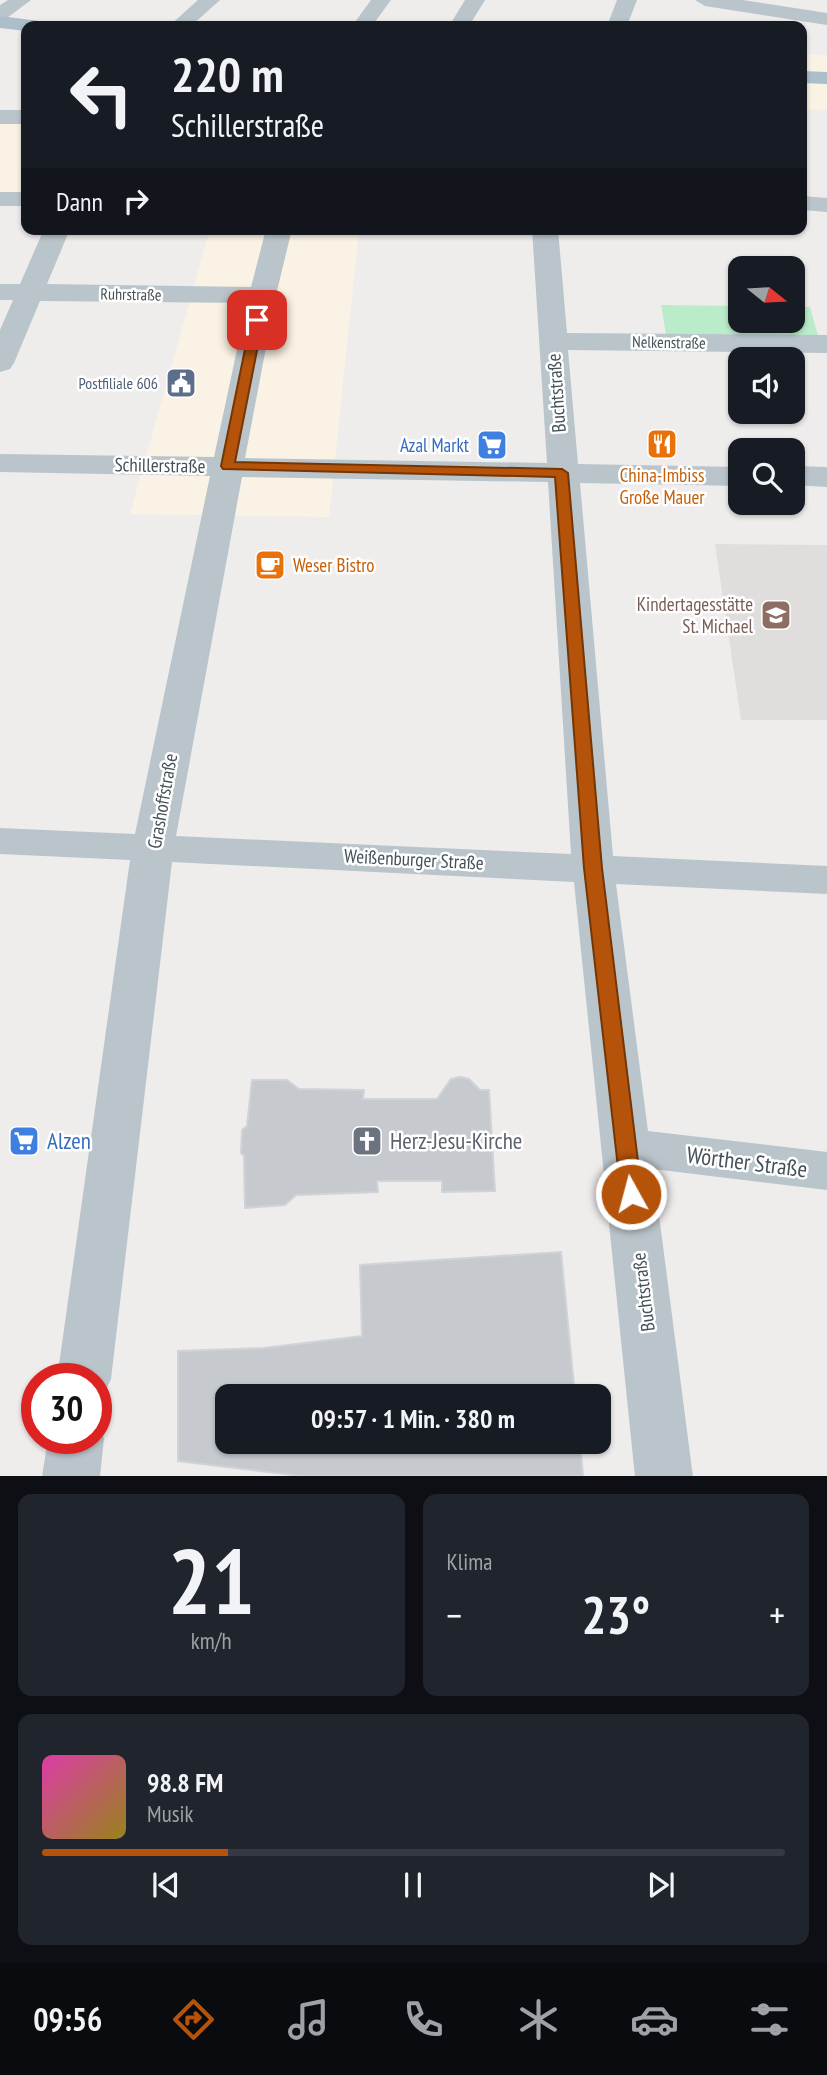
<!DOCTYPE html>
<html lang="de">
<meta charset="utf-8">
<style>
body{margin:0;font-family:"PT Sans Narrow",sans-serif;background:#20242c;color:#f1f3f6;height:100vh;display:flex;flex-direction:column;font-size:26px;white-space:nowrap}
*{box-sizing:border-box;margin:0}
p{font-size:23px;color:#9ea1a6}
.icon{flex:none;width:38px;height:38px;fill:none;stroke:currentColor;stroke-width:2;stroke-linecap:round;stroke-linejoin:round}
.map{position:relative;height:1476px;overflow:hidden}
.panel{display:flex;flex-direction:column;gap:18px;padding:18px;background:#0d0f14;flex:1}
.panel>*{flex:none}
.hud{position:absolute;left:21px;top:21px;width:786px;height:214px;border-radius:14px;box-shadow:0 2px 5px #0004;background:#171b24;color:#f1f3f6;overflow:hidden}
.needle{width:46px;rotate:108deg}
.tools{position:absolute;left:728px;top:256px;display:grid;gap:14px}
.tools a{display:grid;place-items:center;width:77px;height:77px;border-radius:14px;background:#171b24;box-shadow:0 2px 5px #0004;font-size:35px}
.speed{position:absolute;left:21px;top:1363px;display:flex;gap:14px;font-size:35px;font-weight:700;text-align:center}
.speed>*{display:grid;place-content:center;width:91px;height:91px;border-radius:50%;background:#171b24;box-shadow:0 2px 5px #0004;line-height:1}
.speed .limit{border:10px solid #d22;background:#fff;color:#111}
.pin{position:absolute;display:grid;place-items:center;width:60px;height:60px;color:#fff;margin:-30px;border-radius:14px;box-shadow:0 4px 10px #0006}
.me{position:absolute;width:77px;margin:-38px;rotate:353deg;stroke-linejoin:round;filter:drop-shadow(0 0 5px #0008)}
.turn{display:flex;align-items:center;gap:24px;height:147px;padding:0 35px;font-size:32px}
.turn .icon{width:91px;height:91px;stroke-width:2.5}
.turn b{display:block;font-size:49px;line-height:60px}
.then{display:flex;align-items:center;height:66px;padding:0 35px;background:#0003;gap:14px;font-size:26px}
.big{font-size:52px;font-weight:800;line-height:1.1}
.panel .card{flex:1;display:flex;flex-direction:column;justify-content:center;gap:10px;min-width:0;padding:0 24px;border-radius:14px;background:#20242c}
.panel .dial{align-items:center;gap:0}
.dial b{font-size:91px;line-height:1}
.song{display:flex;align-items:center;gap:21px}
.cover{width:84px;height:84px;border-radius:10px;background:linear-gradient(135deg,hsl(320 70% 55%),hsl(50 70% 35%))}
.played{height:7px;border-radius:4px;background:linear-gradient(90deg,#b45309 25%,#363941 25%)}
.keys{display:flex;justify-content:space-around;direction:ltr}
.heat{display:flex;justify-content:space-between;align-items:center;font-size:38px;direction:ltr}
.panel .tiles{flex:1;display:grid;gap:18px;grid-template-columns:1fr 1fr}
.card:last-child{grid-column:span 2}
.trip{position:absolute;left:215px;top:1384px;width:396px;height:70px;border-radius:14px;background:#171b24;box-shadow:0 2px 5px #0004;font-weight:800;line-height:70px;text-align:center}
.dock{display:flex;height:112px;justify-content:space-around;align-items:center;background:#090b0e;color:#9ea1a6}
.dock .icon{width:49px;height:49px}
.dock .selected{color:#b45309}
.dock b{font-size:32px;color:#f1f3f6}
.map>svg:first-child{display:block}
.commercial{fill:#faf2e4}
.education{fill:#e0dddd}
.green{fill:#baecc9}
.building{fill:#c6cacf;stroke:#d0d3d7;stroke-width:2}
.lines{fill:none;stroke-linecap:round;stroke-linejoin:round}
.minor{fill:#bac5cb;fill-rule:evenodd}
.major{fill:#acbeca;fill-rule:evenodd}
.route{fill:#b45309;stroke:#753606;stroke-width:2}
.labels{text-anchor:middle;stroke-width:5;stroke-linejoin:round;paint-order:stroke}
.far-street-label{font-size:16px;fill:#455158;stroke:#fff}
.far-service-label{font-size:16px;fill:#4e5e75;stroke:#fff;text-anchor:end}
.street-label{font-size:19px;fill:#455158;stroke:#fff}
.shop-label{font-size:19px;fill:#366cbe;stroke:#fff;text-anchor:end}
.food-label{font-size:19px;fill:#c56008;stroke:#fff}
.education-label{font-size:19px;fill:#785e54;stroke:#fff;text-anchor:end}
.near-shop-label{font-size:23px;fill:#366cbe;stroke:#fff;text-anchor:start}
.near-worship-label{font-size:23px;fill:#5b616d;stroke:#fff;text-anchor:start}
.near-street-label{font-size:23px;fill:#455158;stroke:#fff}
</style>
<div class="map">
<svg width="827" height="1477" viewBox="0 0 827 1477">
<rect width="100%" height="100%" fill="#efecec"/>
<g class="commercial">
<path d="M802,54L827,55V110L802,109Z"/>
<rect x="0" y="119" width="26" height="76"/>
<path d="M210,229H359L329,517L130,514Z"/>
</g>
<path class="education" d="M715,544L827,545V720H741Z"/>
<path class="green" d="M661,305L740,306V320H793V307H810L818,336L666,334Z"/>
<g class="building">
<path d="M460,1077L469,1079L480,1090H489L495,1191L442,1192V1181H377L378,1192L296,1195L285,1205L245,1208L244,1156L241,1153L242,1130L247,1126L252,1080H287L299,1089L364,1090L363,1099H437L451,1079Z"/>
<path d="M561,1252L575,1396H228V1442H580L583,1476H300L178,1461V1351L264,1348L362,1336L360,1265Z"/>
</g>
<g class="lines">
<g class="minor">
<path d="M8,0H31L7,18L0,20V5Z"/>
<path d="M198,0H220L191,26H169Z"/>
<path d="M371,0H391L372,26H352Z"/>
<path d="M465,0H485L469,26H449Z"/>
<path d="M617,0H637L627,26H607Z"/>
<path d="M695,0H743L827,13V25L705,6Z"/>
<rect x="0" y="110" width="26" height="14"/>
<rect x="0" y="192" width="26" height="14"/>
<path d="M802,196L827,198V212L802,210Z"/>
<path d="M44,229H70L47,284L251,287L266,229H292L276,295L245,458L547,463L532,229H558L567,333L827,335V353L568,350L578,464L740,467V486L580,483L613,856L827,866V894L616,884L648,1131L827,1152V1190L653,1169L693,1477H635L574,882L172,862L111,1379L103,1396L96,1398V1379H57L130,860L0,854V828L135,834L210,476L0,472V454L214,457L247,303L40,301L14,363L10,369L0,372V330L13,300H0V284H20ZM242,477L548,482L571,854L176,836Z"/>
<path d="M793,466L827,467V487L793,485Z"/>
<path d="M96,1421L104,1438L100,1477H42L48,1438H96Z"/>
</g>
<g class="major">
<path d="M0,16L47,22L50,26H26V31L0,28Z"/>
<path d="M802,71L827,72V84L802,83Z"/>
</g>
</g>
<path class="route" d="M257,316L263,320L235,462L562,469L568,473L602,868L642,1194L639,1200L631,1202L624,1200L621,1194L584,868L555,477L223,469L221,466L251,320Z"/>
<defs>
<g id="civic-square" transform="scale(1.575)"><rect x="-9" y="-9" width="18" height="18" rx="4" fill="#5c6f8a" stroke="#fff"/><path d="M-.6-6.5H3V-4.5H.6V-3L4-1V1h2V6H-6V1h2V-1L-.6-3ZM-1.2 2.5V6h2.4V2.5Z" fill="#fff"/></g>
<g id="restaurant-square" transform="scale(1.575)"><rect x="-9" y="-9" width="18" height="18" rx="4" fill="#e8710a" stroke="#fff"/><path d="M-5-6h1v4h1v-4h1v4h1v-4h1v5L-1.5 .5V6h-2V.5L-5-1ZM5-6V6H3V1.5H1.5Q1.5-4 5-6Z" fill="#fff"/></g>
<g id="supermarket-square" transform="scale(1.575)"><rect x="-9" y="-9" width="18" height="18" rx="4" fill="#3f7fe0" stroke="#fff"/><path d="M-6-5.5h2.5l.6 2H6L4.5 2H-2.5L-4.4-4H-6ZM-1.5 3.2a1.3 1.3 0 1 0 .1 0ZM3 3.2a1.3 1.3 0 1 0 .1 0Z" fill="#fff"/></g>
<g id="cafe-square" transform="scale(1.575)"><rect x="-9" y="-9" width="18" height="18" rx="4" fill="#e8710a" stroke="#fff"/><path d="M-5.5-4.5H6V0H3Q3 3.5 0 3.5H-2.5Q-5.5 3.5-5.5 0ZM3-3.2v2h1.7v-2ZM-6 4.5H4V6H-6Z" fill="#fff"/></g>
<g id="school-square" transform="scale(1.575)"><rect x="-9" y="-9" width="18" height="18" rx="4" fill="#8d6e63" stroke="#fff"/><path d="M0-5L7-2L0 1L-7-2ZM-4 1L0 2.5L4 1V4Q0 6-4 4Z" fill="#fff"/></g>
<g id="church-square" transform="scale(1.575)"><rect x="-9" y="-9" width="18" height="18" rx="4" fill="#6b7280" stroke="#fff"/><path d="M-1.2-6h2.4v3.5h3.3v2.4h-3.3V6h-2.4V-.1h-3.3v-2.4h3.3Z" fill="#fff"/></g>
</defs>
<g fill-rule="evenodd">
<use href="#civic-square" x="181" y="383"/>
<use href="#restaurant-square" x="662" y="444"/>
<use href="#supermarket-square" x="492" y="445"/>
<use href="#cafe-square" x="270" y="565"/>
<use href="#school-square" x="776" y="615"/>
<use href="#supermarket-square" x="24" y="1141"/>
<use href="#church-square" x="367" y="1141"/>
</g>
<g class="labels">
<g class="far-street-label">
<text transform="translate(131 294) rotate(1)" y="6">Ruhrstraße</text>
<text transform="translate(669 342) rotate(1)" y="6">Nelkenstraße</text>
</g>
<g class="far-service-label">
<text x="158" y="389">Postfiliale 606</text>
</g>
<g class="street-label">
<text transform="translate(556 393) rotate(-94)" y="7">Buchtstraße</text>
<text transform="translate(160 465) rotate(1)" y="7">Schillerstraße</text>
<text transform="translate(162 801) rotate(-80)" y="7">Grashoffstraße</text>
<text transform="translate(414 859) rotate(3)" y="7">Weißenburger Straße</text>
<text transform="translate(643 1292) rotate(-97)" y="7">Buchtstraße</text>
</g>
<g class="shop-label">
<text x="469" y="452">Azal Markt</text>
</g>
<g class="food-label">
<text x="662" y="482">China-Imbiss<tspan x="662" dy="22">Große Mauer</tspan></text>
<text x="293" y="572" text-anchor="start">Weser Bistro</text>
</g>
<g class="education-label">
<text x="753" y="611">Kindertagesstätte<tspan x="753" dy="22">St. Michael</tspan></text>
</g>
<g class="near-shop-label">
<text x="47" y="1149">Alzen</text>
</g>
<g class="near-worship-label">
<text x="390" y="1149">Herz-Jesu-Kirche</text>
</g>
<g class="near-street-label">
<text transform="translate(747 1162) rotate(7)" y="8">Wörther Straße</text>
</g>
</g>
</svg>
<div class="tools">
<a><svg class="needle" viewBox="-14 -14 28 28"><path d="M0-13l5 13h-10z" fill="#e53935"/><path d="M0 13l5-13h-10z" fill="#9ea1a6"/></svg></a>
<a><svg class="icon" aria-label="sound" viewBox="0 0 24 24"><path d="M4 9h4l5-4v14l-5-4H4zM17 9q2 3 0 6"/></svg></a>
<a><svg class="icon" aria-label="search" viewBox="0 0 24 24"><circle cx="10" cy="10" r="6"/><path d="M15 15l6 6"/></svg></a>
</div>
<div class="speed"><div class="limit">30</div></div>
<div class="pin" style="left:257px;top:320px;background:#d93025"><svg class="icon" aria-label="arrive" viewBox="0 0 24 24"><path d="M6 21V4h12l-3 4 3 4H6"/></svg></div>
<svg class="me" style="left:631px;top:1194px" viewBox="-20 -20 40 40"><circle r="17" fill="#b45309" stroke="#fff" stroke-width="3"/><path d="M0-11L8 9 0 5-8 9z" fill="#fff"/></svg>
<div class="trip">09:57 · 1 Min. · 380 m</div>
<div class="hud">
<div class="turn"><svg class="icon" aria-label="left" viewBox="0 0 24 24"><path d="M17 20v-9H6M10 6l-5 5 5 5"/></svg><div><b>220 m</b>Schillerstraße</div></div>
<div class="then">Dann<svg class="icon" aria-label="right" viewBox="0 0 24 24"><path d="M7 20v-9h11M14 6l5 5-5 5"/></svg></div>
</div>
</div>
<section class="panel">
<div class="tiles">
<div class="card dial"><b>21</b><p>km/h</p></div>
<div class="card"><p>Klima</p>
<div class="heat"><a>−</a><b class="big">23°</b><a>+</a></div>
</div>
<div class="card">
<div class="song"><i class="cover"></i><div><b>98.8 FM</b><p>Musik</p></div></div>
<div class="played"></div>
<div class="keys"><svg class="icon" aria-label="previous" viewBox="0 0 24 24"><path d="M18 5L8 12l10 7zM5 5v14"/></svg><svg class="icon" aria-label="pause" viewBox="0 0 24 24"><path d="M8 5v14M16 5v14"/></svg><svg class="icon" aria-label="next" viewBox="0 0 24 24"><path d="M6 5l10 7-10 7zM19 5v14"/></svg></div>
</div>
</div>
</section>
<nav class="dock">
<b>09:56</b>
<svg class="icon selected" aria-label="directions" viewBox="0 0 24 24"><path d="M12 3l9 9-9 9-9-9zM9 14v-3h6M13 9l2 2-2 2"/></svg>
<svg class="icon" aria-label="music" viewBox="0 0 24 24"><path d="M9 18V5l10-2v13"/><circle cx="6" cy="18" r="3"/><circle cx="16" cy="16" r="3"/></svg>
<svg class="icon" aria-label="phone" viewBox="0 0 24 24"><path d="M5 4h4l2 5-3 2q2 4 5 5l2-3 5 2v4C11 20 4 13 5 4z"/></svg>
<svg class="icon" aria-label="climate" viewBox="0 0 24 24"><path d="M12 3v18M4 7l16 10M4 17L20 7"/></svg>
<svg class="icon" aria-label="car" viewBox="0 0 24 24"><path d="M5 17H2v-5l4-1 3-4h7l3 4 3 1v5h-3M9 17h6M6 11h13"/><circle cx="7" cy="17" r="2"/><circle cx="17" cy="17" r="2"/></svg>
<svg class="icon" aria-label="filters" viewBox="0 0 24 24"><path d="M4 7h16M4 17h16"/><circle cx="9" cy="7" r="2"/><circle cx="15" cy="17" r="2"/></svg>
</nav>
